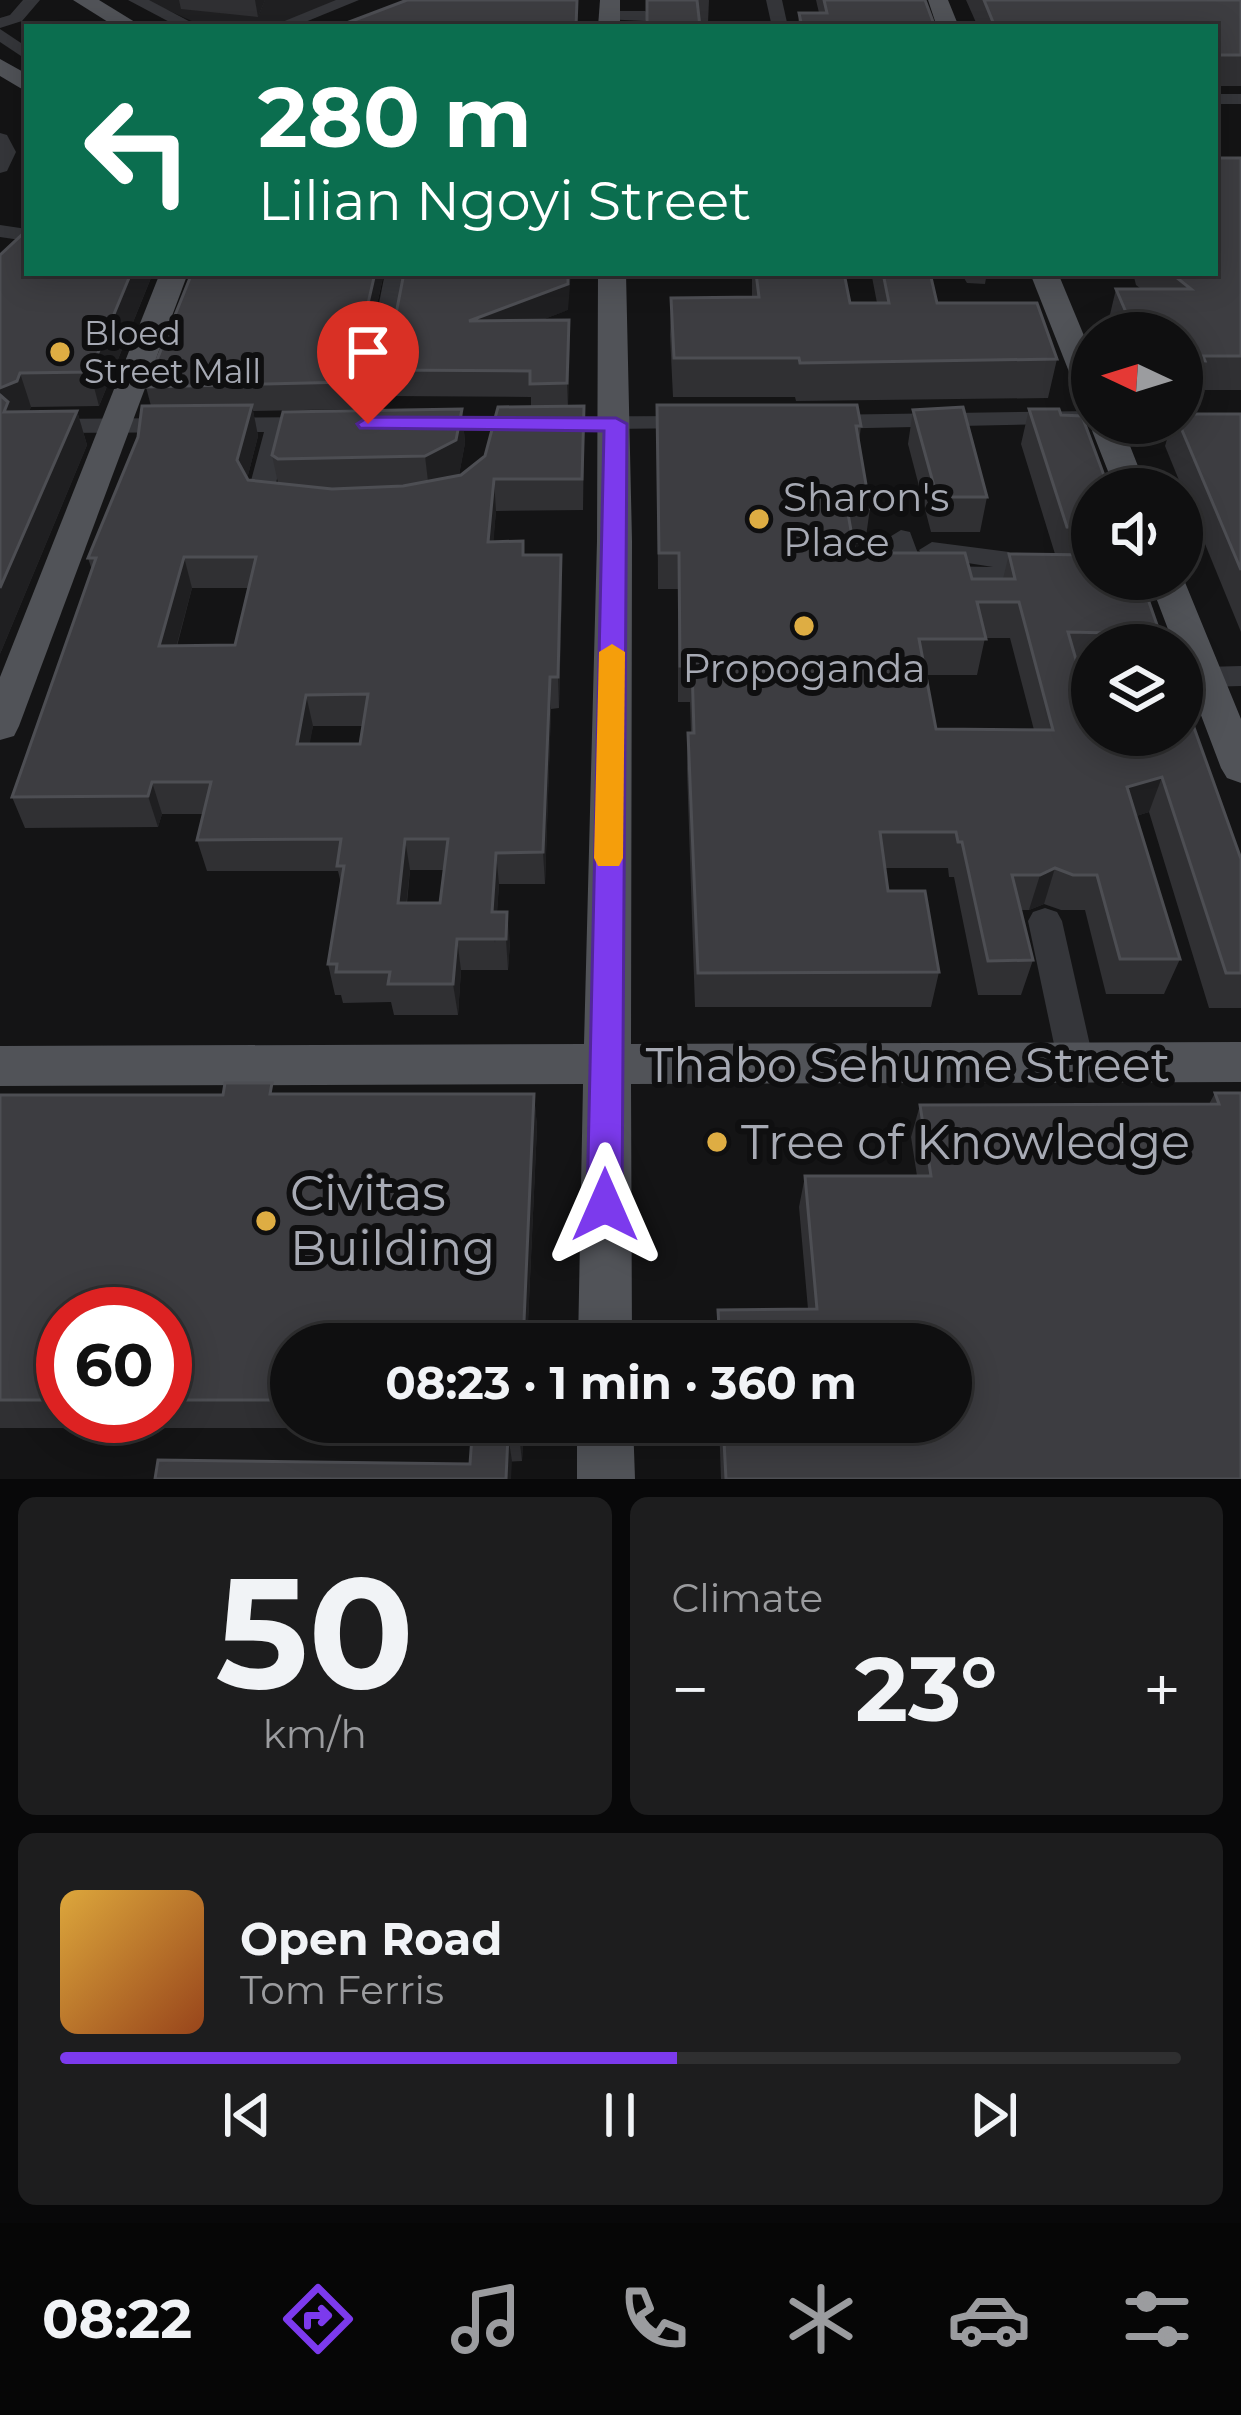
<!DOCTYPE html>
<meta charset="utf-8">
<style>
body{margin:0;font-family:Montserrat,sans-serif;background:#1d1d1e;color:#f1f3f6;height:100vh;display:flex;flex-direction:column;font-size:45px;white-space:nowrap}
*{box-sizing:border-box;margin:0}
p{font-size:39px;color:#9b9c9f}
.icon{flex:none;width:66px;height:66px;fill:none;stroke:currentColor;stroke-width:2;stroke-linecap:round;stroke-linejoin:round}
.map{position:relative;height:1479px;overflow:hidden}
.drawer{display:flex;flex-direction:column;gap:18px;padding:18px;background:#080809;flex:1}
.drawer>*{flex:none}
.guide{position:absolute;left:24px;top:24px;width:1194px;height:252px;border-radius:0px;box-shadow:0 6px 30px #0003,0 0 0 3px #2f2f30;background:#0b6e4f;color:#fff;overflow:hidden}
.needle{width:78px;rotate:274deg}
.controls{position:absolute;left:1071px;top:312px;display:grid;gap:24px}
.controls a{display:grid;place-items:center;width:132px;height:132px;border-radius:50%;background:#0f0f10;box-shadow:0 6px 30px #0003,0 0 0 3px #2f2f30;font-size:60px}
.speed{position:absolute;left:36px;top:1287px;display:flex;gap:24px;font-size:60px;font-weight:700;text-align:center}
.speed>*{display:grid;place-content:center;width:156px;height:156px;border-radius:50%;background:#0f0f10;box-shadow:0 6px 30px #0003,0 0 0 3px #2f2f30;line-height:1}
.speed .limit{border:18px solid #d22;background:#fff;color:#111}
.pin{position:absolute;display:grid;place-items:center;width:102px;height:102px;color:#fff;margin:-123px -51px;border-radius:50% 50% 50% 0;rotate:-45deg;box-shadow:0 0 12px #0007}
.pin .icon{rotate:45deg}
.me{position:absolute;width:132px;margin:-66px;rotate:0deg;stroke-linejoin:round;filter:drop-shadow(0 0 9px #0008)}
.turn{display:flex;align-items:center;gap:42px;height:252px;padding:0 36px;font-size:54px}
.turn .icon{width:156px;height:156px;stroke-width:2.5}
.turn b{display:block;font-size:84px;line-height:102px}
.big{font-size:90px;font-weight:700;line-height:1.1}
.drawer .widget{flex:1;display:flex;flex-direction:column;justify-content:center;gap:18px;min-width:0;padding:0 42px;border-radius:18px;background:#1d1d1e}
.drawer .dial{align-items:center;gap:0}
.dial b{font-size:156px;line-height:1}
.song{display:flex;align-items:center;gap:36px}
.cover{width:144px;height:144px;border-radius:18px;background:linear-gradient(135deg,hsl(40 70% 55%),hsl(20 70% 35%))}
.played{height:12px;border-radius:6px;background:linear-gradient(90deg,#7c3aed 55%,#2f2f30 55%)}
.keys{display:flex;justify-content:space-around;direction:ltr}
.heat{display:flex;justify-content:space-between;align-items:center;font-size:66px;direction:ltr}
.drawer .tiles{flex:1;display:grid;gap:18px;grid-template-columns:1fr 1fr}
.widget:last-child{grid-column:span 2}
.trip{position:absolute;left:270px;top:1323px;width:702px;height:120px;border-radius:60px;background:#0f0f10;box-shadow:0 6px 30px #0003,0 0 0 3px #2f2f30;font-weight:700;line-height:120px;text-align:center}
.tabs{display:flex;height:192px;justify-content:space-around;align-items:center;background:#060606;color:#9b9c9f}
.tabs .icon{width:84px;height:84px}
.tabs .selected{color:#7c3aed}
.tabs b{font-size:54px;color:#f1f3f6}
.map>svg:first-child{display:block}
.built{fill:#202022}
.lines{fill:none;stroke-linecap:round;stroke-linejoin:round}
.minor{fill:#35363a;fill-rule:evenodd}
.major{fill:#515358;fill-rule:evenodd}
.wall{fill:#303033;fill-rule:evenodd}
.shaded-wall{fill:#1f1f21}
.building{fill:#3d3d41;stroke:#4d4e53;stroke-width:3;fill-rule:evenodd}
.route{fill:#7c3aed;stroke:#51269a;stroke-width:3}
.slow{fill:#f59e0b}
.poi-dot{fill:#dead43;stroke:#0f0f10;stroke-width:4.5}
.labels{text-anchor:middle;stroke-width:12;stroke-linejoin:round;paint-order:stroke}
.far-poi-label{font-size:33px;fill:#a7aab4;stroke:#0f0f10;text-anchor:start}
.poi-label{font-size:39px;fill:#a7aab4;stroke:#0f0f10;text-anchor:start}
.near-street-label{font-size:48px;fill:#a7aab4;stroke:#0f0f10}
.near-poi-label{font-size:48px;fill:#a7aab4;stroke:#0f0f10;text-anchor:start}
</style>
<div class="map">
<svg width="1241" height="1479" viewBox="0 0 1241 1479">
<rect width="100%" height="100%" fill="#141415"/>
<path class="built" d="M145,0H357L284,27H205Z"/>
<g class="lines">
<g class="minor">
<path d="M23,0H40L22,21L0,28V18L10,15Z"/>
<path d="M128,0H149L200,27H179Z"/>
<path d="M336,0H359L293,27H270Z"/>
<path d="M766,0H782L788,27H772Z"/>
<path d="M609,11H645L653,16L645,21L603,19L601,16Z"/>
<path d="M0,29L27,47V60L0,42Z"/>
<rect x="1215" y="94" width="26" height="10"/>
<path d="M0,133L7,135L16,152L7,171L0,173Z"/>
<path d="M0,225L27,229V241L0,237Z"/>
<path d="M385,273H407L379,424L367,431L355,424Z"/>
<path d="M1092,411V423H1100L821,429L809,422L821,415Z"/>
<path d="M695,416L707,423L704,428L425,431L413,424L425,417Z"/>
<path d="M317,417L326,419V429L288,431L274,492L295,506L282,514L258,509L248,492L264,432L41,433L29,426L41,419Z"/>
<path d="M901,530L910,532L920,559L933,566L993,567L923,556L919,550L932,542L1009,552L1023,567L1092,568V579H1104L1092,586L928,584L895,563L888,538Z"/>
<path d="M1241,666V686L1205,687L1191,677L1205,667Z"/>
<path d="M1045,908L1057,912L1062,921L1094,1063L1089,1074L1076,1079L1063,1074L1058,1063L1028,921L1033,912Z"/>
</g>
<g class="major">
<path d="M73,0H99L143,27H116Z"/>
<path d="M600,0H620V27H598Z"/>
<path d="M928,0H948L959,27H937Z"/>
<path d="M0,59L27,74V92L0,76Z"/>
<path d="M160,273H188L19,726L14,736L0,740V677Z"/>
<path d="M598,273H626L632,541L631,1044L1241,1042V1082L631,1084L632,1344H578L583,1084L0,1086V1046L584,1044L597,541Z"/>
<path d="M1030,273H1058L1092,355V401L1077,392Z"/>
<path d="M1092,419V423H1121L1147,489H1115L1089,423Z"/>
<path d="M1182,575L1241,719V783L1227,778L1221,768L1182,665V645H1174L1149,579H1182Z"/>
<path d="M577,1422H633L635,1479H577Z"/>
</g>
</g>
<g class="wall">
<path d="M179,0H265L258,17L181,9Z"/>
<path d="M647,0H709L708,23H699Z"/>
<path d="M816,0H925L935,27H798L799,13H819Z"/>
<path d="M966,0H1241V86H1215V27H978Z"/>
<path d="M1241,158V390H1196L1195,396L1182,395V333H1112L1108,323L1116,289H1141L1136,285L1134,277L1135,273H1215Z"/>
<path d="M27,230L153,273L99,406L31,407L29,411H77L87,445L0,654Z"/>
<path d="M192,273H384L354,409L253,411L258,436L247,479L278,483L272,455L462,409L465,443L459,475H461L485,456L531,407V397L388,396L385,370L568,310L541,320H569L568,406L584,437L583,510L496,511L493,542L524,555L562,586L559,708L551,709L545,884H499L497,912L510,942L508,970H461L458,1015H394L391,1002L343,1003L341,995H335L328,964L341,883L338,871H207L197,840L204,814H162L158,827L25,828L12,797L92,570L88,558L151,406L146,387ZM192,588H248L235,645L177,646ZM313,726H363L360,744H309ZM410,870H444L440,903H407Z"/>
<path d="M752,273H930L937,303L1057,359L1048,398L796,401L795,397H673L670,335L671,298L752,297ZM844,277H872L877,303H850Z"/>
<path d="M961,273H991L990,278H986L985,284L967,283Z"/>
<path d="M657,405L861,426L859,442L870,508L865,544H853L855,553L972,579H1003L1009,554H1055L1021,444L1029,409L1092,489V579L1164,645H1092V668H1079L1090,708L1182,735L1241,859V1008H1209L1149,812L1136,816L1180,959L1164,994H1106L1085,910H1061L1044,904L1029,910H1021L1033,960L1021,995H978L954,877H949L948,868H885L888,891L939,972L931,1007H695L687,769L688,733H691L690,702H678V589H658ZM985,638H1010L1034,730L936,729L926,675H977Z"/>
<path d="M913,410L987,497L980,532H931L908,444Z"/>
<path d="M1241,414V632L1165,446L1172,423Z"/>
<path d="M1215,1093H1241V1479H721L719,1422H951V1344H715L718,1310L808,1309L799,1207L805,1176H917L911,1137L920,1105L1209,1104Z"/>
<path d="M534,1094L537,1127L527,1344H291V1422H524L522,1461L470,1464L472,1428H0V1095ZM63,1314H165V1416H63Z"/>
</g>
<g class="shaded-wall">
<path d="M255,0H265L258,17Z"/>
<path d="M131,273H153L99,406L90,372Z"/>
<path d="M375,273H384L354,409L350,382Z"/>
<path d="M568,273H571L568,310L471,347L469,321Z"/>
<path d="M569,320L570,346L568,410L567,383Z"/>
<path d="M20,373L31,407L19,436L0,405V388Z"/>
<path d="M252,405L258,436L244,491L237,460Z"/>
<path d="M462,409L465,443L459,475L429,490L425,456Z"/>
<path d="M77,411L87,445L0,654V588Z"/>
<path d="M494,479L496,511L491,573L488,542Z"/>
<path d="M561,555L562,586L559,708L558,677Z"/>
<path d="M184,557L192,588L168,677L159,646Z"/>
<path d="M550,677L551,709L545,884L543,852Z"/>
<path d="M306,695L313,726L304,776L297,744Z"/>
<path d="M1162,777L1149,812L1114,823L1127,787Z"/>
<path d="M152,782L162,814L158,827L148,796Z"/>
<path d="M405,839L410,870L403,934L398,903Z"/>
<path d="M496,853L499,884L495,943L492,912Z"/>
<path d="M1055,868L1044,904L1029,910L1040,875Z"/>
<path d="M507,912L510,942L508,970L506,939Z"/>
<path d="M457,939L461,970L458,1015L453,984Z"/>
<path d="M534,1094L537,1127L527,1344H523Z"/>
<path d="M519,1422H524L522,1461L519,1435Z"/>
<path d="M508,1435L512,1461L511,1479H506Z"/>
</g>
<g class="building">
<path d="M407,0H577L576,27H336Z"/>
<path d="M647,0H697L700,27H647Z"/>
<path d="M824,0H925L935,27H802L799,13H827Z"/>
<path d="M984,0H1241V55H1215V27H984H995Z"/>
<path d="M1215,158H1241V356H1203L1205,361L1182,360V333H1135L1116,289H1191L1171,273H1215Z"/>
<path d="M27,230V273H131L90,372L20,373L17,381L0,388V255Z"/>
<path d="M192,273H375L350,382L146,387Z"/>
<path d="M404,273H568V284L469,321L569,320L567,383L530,384V371L385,370Z"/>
<path d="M756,273H844L850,303H889L883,273H930L937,303H1037L1057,359L800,363L799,358H674L671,298L759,297Z"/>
<path d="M0,395L8,402L4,412L77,411L0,588Z"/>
<path d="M252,405L237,460L248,480L332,489L403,486L461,475L485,456L498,407L584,406L582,479H494L488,542L523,541V555H561L558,677H550L543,852L496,853L492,912H507L506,939H457L453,984H388L390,972H336L337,964H328L344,866H337L341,839L197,840L211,782H152L148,796L12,797L96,558H88L138,437L142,406ZM184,557H256L235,645L159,646ZM368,694L360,744H297L306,695ZM405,839H448L440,903H398Z"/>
<path d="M657,405H857L861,426H856L870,508H847L855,553H965L972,579H1015L1009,554L1092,555V579H1141L1164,645H1116L1112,633L1068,632L1090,708H1092V735H1182V694L1241,859V973H1226L1162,777L1127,787L1180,959H1120L1097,875H1073L1055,868L1040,875H1012L1033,960L988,961L962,842H958L956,832H880L888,891H925L939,972L698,973L688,733H694L692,666H680L679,553H659ZM977,602H1019L1053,730L936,729L919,639H986Z"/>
<path d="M963,407L987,497H937L913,410Z"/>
<path d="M462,409L456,440L425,456L278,459L272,455L283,412Z"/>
<path d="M1029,409H1059L1061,415L1082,416L1109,489H1092V528L1067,527Z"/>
<path d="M1182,414H1241V570L1179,423H1182Z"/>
<path d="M225,1083H272L270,1094H534L523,1344H291V1400H165V1314H63V1400H0V1095H223Z"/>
<path d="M1215,1093H1241V1479H726L723,1422H951V1344H720L718,1310L817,1309L805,1176H931L920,1105L1219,1104Z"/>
<path d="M473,1422H519V1435H508L506,1479H155L158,1460L470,1464Z"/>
</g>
<path class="route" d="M368,417L616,418L627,424L622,1205L617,1217L605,1222L592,1217L587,1205L604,431L360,428L357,424Z"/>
<path class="slow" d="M612,644L625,652L623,858L619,866H598L594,858L599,652Z"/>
<g class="poi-dot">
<circle cx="60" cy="352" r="12"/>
<circle cx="759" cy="519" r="12"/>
<circle cx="804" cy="626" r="12"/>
<circle cx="717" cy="1142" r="12"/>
<circle cx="266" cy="1221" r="12"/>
</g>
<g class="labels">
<g class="far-poi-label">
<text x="84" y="345">Bloed<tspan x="84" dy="38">Street Mall</tspan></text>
</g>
<g class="poi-label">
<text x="783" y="511">Sharon's<tspan x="783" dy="45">Place</tspan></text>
<text x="804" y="682" text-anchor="middle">Propoganda</text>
</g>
<g class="near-street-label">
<text x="908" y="1082">Thabo Sehume Street</text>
</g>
<g class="near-poi-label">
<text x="741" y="1159">Tree of Knowledge</text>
<text x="290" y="1210">Civitas<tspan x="290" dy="55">Building</tspan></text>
</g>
</g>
</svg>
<div class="controls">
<a><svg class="needle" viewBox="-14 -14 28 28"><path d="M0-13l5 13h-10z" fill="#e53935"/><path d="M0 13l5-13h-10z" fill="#9b9c9f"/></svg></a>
<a><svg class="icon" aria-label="sound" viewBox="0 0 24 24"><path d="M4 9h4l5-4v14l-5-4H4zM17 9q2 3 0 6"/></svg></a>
<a><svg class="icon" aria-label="layers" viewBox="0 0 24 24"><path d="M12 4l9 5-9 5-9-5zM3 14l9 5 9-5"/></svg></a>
</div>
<div class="speed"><div class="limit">60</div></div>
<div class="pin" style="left:368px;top:424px;background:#d93025"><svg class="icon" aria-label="arrive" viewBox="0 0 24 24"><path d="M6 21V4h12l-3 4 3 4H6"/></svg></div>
<svg class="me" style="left:605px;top:1205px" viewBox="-20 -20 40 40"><path d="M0-17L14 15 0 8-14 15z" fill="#7c3aed" stroke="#fff" stroke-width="4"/></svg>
<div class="trip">08:23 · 1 min · 360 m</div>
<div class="guide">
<div class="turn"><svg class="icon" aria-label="left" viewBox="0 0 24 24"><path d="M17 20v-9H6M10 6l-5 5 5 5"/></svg><div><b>280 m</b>Lilian Ngoyi Street</div></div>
</div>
</div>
<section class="drawer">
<div class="tiles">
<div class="widget dial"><b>50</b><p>km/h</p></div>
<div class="widget"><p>Climate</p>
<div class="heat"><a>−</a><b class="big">23°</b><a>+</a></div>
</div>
<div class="widget">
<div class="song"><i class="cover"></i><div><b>Open Road</b><p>Tom Ferris</p></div></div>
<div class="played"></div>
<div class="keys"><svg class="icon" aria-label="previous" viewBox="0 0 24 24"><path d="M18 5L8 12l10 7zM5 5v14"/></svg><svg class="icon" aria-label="pause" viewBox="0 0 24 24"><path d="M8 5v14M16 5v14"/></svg><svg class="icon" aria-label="next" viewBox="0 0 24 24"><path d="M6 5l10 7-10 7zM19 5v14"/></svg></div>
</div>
</div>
</section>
<nav class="tabs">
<b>08:22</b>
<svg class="icon selected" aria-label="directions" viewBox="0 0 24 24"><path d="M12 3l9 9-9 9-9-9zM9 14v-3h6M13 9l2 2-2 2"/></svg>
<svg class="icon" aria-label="music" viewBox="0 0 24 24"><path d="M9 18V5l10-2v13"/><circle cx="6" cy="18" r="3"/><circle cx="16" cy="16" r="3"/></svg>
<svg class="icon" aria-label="phone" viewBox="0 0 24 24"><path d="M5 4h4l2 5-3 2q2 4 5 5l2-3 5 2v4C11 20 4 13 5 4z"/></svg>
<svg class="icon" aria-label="climate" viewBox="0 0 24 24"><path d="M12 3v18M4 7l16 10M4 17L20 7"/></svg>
<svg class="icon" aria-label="car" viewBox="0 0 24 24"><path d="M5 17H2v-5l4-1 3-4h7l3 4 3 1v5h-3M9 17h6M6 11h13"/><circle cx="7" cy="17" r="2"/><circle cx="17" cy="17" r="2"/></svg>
<svg class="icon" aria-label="filters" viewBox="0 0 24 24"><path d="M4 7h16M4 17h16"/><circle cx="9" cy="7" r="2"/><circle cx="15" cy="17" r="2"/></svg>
</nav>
